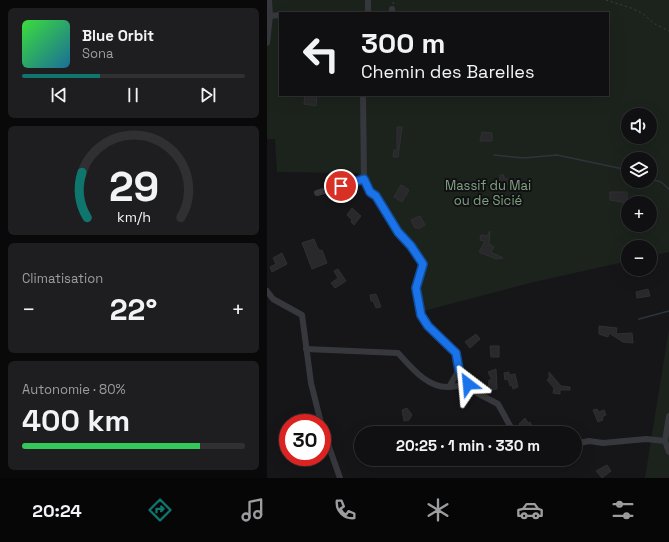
<!DOCTYPE html>
<html lang="fr">
<meta charset="utf-8">
<style>
body{margin:0;font-family:"Space Grotesk",sans-serif;background:#1e1e20;color:#f1f3f6;height:100vh;display:flex;flex-direction:column;font-size:15px;white-space:nowrap}
*{box-sizing:border-box;margin:0}
p{font-size:13px;color:#9c9d9f}
.icon{flex:none;width:22px;height:22px;fill:none;stroke:currentColor;stroke-width:2;stroke-linecap:round;stroke-linejoin:round}
.map{position:relative;flex:1;overflow:hidden}
.sheet{display:flex;flex-direction:column;gap:8px;padding:8px;background:#09090a;width:267px}
.sheet>*{flex:none}
.guide{position:absolute;left:12px;top:12px;width:330px;height:84px;border-radius:0px;box-shadow:0 4px 16px #0002,0 0 0 1px #303032;background:#101012;color:#f1f3f6;overflow:hidden}
.controls{position:absolute;left:354px;top:108px;display:grid;gap:8px}
.controls a{display:grid;place-items:center;width:36px;height:36px;border-radius:50%;background:#101012;box-shadow:0 4px 16px #0002,0 0 0 1px #303032;font-size:20px}
.speed{position:absolute;left:12px;top:414px;display:flex;gap:8px;font-size:20px;font-weight:700;text-align:center}
.speed>*{display:grid;place-content:center;width:52px;height:52px;border-radius:50%;background:#101012;box-shadow:0 4px 16px #0002,0 0 0 1px #303032;line-height:1}
.speed .limit{border:6px solid #d22;background:#fff;color:#111}
.pin{position:absolute;display:grid;place-items:center;width:34px;height:34px;color:#fff;margin:-17px;border:2px solid #fff;border-radius:50%;box-shadow:0 1px 4px #0007}
.me{position:absolute;width:44px;margin:-22px;rotate:331deg;stroke-linejoin:round;filter:drop-shadow(0 0 3px #0008)}
.turn{display:flex;align-items:center;gap:14px;height:84px;padding:0 16px;font-size:18px}
.turn .icon{width:52px;height:52px;stroke-width:2.5}
.turn b{display:block;font-size:28px;line-height:34px}
.big{font-size:30px;font-weight:800;line-height:1.1}
.sheet .widget{flex:1;display:flex;flex-direction:column;justify-content:center;gap:6px;min-width:0;padding:0 14px;border-radius:6px;background:#1e1e20}
.sheet .dial{align-items:center;gap:0}
.dial svg{height:104px;overflow:visible;fill:none;stroke:#303032;stroke-width:7;stroke-linecap:round;text-anchor:middle}
.dial text{fill:#f1f3f6;stroke:none}
.song{display:flex;align-items:center;gap:12px}
.cover{width:48px;height:48px;border-radius:6px;background:linear-gradient(135deg,hsl(120 70% 55%),hsl(200 70% 35%))}
.played{height:4px;border-radius:2px;background:linear-gradient(90deg,#0f766e 35%,#303032 35%)}
.keys{display:flex;justify-content:space-around;direction:ltr}
.heat{display:flex;justify-content:space-between;align-items:center;font-size:22px;direction:ltr}
.charge{height:6px;border-radius:3px;background:linear-gradient(90deg,#34c759 80%,#303032 0)}
.trip{position:absolute;left:87px;top:426px;width:228px;height:40px;border-radius:20px;background:#101012;box-shadow:0 4px 16px #0002,0 0 0 1px #303032;font-weight:800;line-height:40px;text-align:center}
.tabs{display:flex;height:64px;justify-content:space-around;align-items:center;background:#060607;color:#9c9d9f}
.tabs .icon{width:28px;height:28px}
.tabs .selected{color:#0f766e}
.tabs b{font-size:18px;color:#f1f3f6}
main{display:flex;flex:1;min-height:0}
.map>svg:first-child{display:block}
.green{fill:#1c231d;fill-rule:evenodd}
.lines{fill:none;stroke-linecap:round;stroke-linejoin:round}
.stream{stroke:#2c353c;stroke-width:1.5}
.building{fill:#29292c;stroke:#303034}
.path{stroke:#3d3f44;stroke-width:1;stroke-dasharray:2 3;stroke-linecap:butt}
.minor{stroke:#37383d;stroke-width:6}
.route-casing{stroke:#114b97;stroke-width:10}
.route{stroke:#1a73e8;stroke-width:7}
.labels{text-anchor:middle;stroke-width:4;stroke-linejoin:round;paint-order:stroke}
.park-label{font-size:13px;fill:#7fa381;stroke:#111113}
</style>
<main>
<section class="sheet">
<div class="widget">
<div class="song"><i class="cover"></i><div><b>Blue Orbit</b><p>Sona</p></div></div>
<div class="played"></div>
<div class="keys"><svg class="icon" aria-label="previous" viewBox="0 0 24 24"><path d="M18 5L8 12l10 7zM5 5v14"/></svg><svg class="icon" aria-label="pause" viewBox="0 0 24 24"><path d="M8 5v14M16 5v14"/></svg><svg class="icon" aria-label="next" viewBox="0 0 24 24"><path d="M6 5l10 7-10 7zM19 5v14"/></svg></div>
</div>
<div class="widget dial"><svg viewBox="0 0 100 80">
<path d="M14 69A42 42 0 1 1 86 69"/>
<path d="M14 69A42 42 0 0 1 10 34" stroke="#0f766e"/>
<text x="50" y="56" font-size="32" font-weight="700">29</text>
<text x="50" y="72" font-size="11">km/h</text>
</svg></div>
<div class="widget"><p>Climatisation</p>
<div class="heat"><a>−</a><b class="big">22°</b><a>+</a></div>
</div>
<div class="widget"><p>Autonomie · 80%</p><b class="big">400 km</b><div class="charge"></div></div>
</section>
<div class="map">
<svg width="402" height="478" viewBox="0 0 402 478">
<rect width="100%" height="100%" fill="#161618"/>
<g class="green">
<path d="M0,0H402V252L383,256V247H361V261L267,282L149,313L150,263L107,203L91,173L10,172L8,139H0ZM13,13H341V95H13ZM361,115H383V137H361ZM361,159H383V181H361ZM361,203H383V225H361Z"/>
<path d="M402,329V478H378Z"/>
</g>
<g class="lines">
<g class="stream">
<path d="M227,155L256,158L290,155L361,170"/>
<path d="M383,179L394,182L402,189"/>
<path d="M372,319L402,311"/>
</g>
</g>
<g class="building">
<path d="M38,95H50L49,106L37,104Z"/>
<path d="M130,127H135L131,157H126L127,150H130Z"/>
<path d="M215,132L225,133V141H213Z"/>
<path d="M233,175H237V179H245V184H238L236,190L232,189Z"/>
<path d="M134,185L142,190L135,202L127,197Z"/>
<path d="M343,192H360V203L343,200Z"/>
<path d="M85,208L94,216L87,225L84,222L85,220L80,215Z"/>
<path d="M153,216L158,225L151,229L150,227L148,228L144,220Z"/>
<path d="M223,231L222,244L227,247L224,252L236,258L229,259L212,252L218,241L213,240L214,235L220,236Z"/>
<path d="M47,239L50,247L53,251L55,250L60,263L45,269L35,243Z"/>
<path d="M15,253L20,264L5,272L3,267L9,264L6,258Z"/>
<path d="M71,269L79,281L68,288L64,283L71,278L67,271Z"/>
<path d="M381,289L383,296L370,298L369,292Z"/>
<path d="M109,294L114,307L109,308L106,301H104L103,295Z"/>
<path d="M332,326L350,328L349,334L365,333L366,343L356,342L342,333L341,337L332,334Z"/>
<path d="M209,334L213,339L203,348L198,342Z"/>
<path d="M223,346H232V357H224Z"/>
<path d="M229,369L230,389L221,390L222,380H225L221,372Z"/>
<path d="M242,372V375L248,374L251,387L246,389L245,385L243,386L241,379L238,380L237,373Z"/>
<path d="M282,372L294,386L303,387V390H293V394L286,393L287,388L280,380L282,378Z"/>
<path d="M140,408L145,415L142,420L137,421L135,410Z"/>
<path d="M330,409L332,412L337,410L339,415L335,417L336,420L331,422L326,410Z"/>
<path d="M258,418L261,423L263,422L268,431L279,427L281,433H257L252,424Z"/>
<path d="M340,465L344,471L335,478L329,471Z"/>
</g>
<g class="lines">
<g class="path">
<path d="M339,0L364,8L375,13L388,24L402,31"/>
<path d="M126,4L127,0"/>
</g>
<g class="minor">
<path d="M101,13V0"/>
<path d="M125,13V9"/>
<path d="M3,16L13,15"/>
<path d="M0,43L3,16L2,0"/>
<path d="M96,95L97,179L103,192L109,196L131,232L144,247L156,264L149,288L154,315L161,326L189,353L192,370"/>
<path d="M50,193L97,179"/>
<path d="M0,291L6,299L35,315L44,383L54,423"/>
<path d="M39,349L131,353C144,367 160,388 182,387C188,387 195,385 201,384L192,370L182,387"/>
<path d="M201,384L210,393L231,404L247,433"/>
<path d="M55,427L73,478"/>
<path d="M398,441L402,416"/>
<path d="M308,444L322,441L336,443L379,439L398,441L402,452"/>
</g>
</g>
<g class="lines">
<g class="route-casing">
<path id="route" d="M74,186L97,179L103,192L109,196L131,232L144,246L156,264L149,288L154,315L161,326L189,353L192,370L201,384"/>
</g>
<use href="#route" class="route"/>
</g>
<g class="labels">
<g class="park-label">
<text x="221" y="190">Massif du Mai<tspan x="221" dy="15">ou de Sicié</tspan></text>
</g>
</g>
</svg>
<div class="controls">
<a><svg class="icon" aria-label="sound" viewBox="0 0 24 24"><path d="M4 9h4l5-4v14l-5-4H4zM17 9q2 3 0 6"/></svg></a>
<a><svg class="icon" aria-label="layers" viewBox="0 0 24 24"><path d="M12 4l9 5-9 5-9-5zM3 14l9 5 9-5"/></svg></a>
<a>+</a>
<a>−</a>
</div>
<div class="speed"><div class="limit">30</div></div>
<div class="pin" style="left:74px;top:186px;background:#d93025"><svg class="icon" aria-label="arrive" viewBox="0 0 24 24"><path d="M6 21V4h12l-3 4 3 4H6"/></svg></div>
<svg class="me" style="left:201px;top:384px" viewBox="-20 -20 40 40"><path d="M0-17L14 15 0 8-14 15z" fill="#1a73e8" stroke="#fff" stroke-width="4"/></svg>
<div class="trip">20:25 · 1 min · 330 m</div>
<div class="guide">
<div class="turn"><svg class="icon" aria-label="left" viewBox="0 0 24 24"><path d="M17 20v-9H6M10 6l-5 5 5 5"/></svg><div><b>300 m</b>Chemin des Barelles</div></div>
</div>
</div>
</main>
<nav class="tabs">
<b>20:24</b>
<svg class="icon selected" aria-label="directions" viewBox="0 0 24 24"><path d="M12 3l9 9-9 9-9-9zM9 14v-3h6M13 9l2 2-2 2"/></svg>
<svg class="icon" aria-label="music" viewBox="0 0 24 24"><path d="M9 18V5l10-2v13"/><circle cx="6" cy="18" r="3"/><circle cx="16" cy="16" r="3"/></svg>
<svg class="icon" aria-label="phone" viewBox="0 0 24 24"><path d="M5 4h4l2 5-3 2q2 4 5 5l2-3 5 2v4C11 20 4 13 5 4z"/></svg>
<svg class="icon" aria-label="climate" viewBox="0 0 24 24"><path d="M12 3v18M4 7l16 10M4 17L20 7"/></svg>
<svg class="icon" aria-label="car" viewBox="0 0 24 24"><path d="M5 17H2v-5l4-1 3-4h7l3 4 3 1v5h-3M9 17h6M6 11h13"/><circle cx="7" cy="17" r="2"/><circle cx="17" cy="17" r="2"/></svg>
<svg class="icon" aria-label="filters" viewBox="0 0 24 24"><path d="M4 7h16M4 17h16"/><circle cx="9" cy="7" r="2"/><circle cx="15" cy="17" r="2"/></svg>
</nav>
